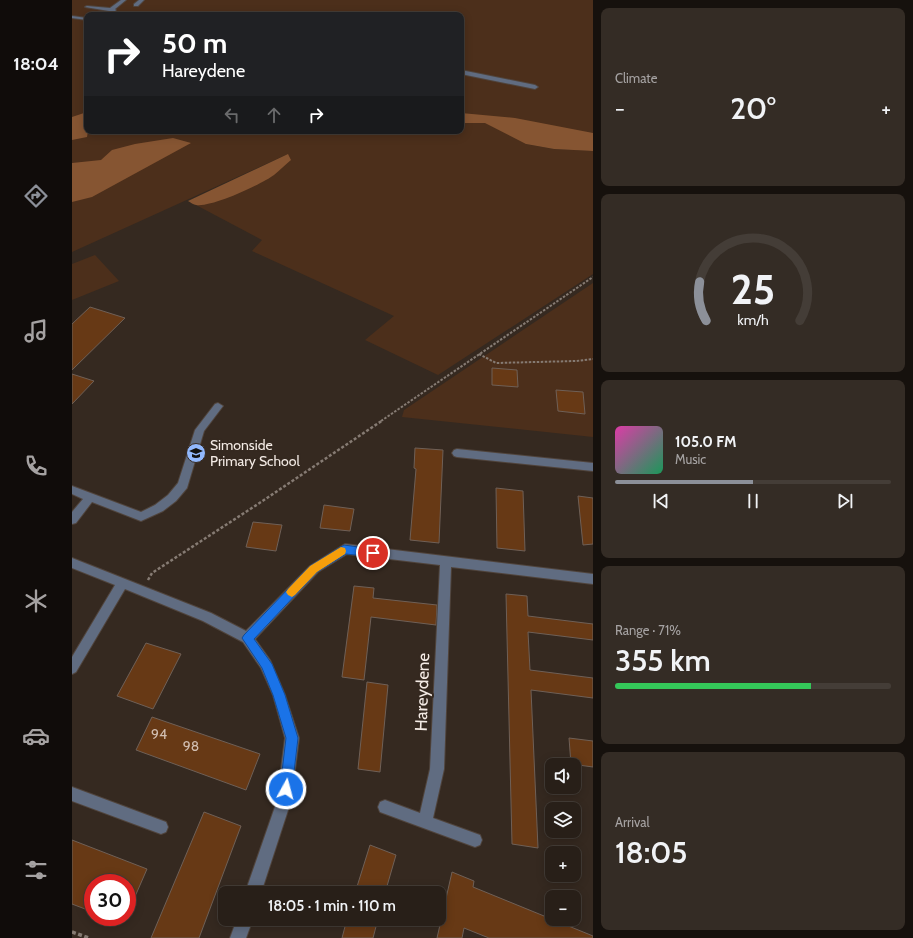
<!DOCTYPE html>
<meta charset="utf-8">
<style>
body{margin:0;font-family:Cabin,sans-serif;background:#342c25;color:#f1f3f6;height:100vh;display:flex;flex-direction:column;font-size:15px;white-space:nowrap}
*{box-sizing:border-box;margin:0}
p{font-size:13px;color:#a5a2a2}
.icon{flex:none;width:22px;height:22px;fill:none;stroke:currentColor;stroke-width:2;stroke-linecap:round;stroke-linejoin:round}
.map{position:relative;flex:1;overflow:hidden}
.details{display:flex;flex-direction:column;gap:8px;padding:8px;background:#16110d;width:320px}
.details>*{flex:none}
.top-card{position:absolute;left:12px;top:12px;width:380px;height:122px;border-radius:8px;box-shadow:0 2px 10px #0003,0 0 0 1px #443d37;background:#202124;color:#fff;overflow:hidden}
.controls{position:absolute;left:473px;top:758px;display:grid;gap:8px}
.controls a{display:grid;place-items:center;width:36px;height:36px;border-radius:8px;background:#281f18;box-shadow:0 2px 10px #0003,0 0 0 1px #443d37;font-size:20px}
.speed{position:absolute;left:12px;top:874px;display:flex;gap:8px;font-size:20px;font-weight:700;text-align:center}
.speed>*{display:grid;place-content:center;width:52px;height:52px;border-radius:50%;background:#281f18;box-shadow:0 2px 10px #0003,0 0 0 1px #443d37;line-height:1}
.speed .limit{border:6px solid #d22;background:#fff;color:#111}
.pin{position:absolute;display:grid;place-items:center;width:34px;height:34px;color:#fff;margin:-17px;border:2px solid #fff;border-radius:50%;box-shadow:0 1px 4px #0007}
.me{position:absolute;width:44px;margin:-22px;rotate:7deg;stroke-linejoin:round;filter:drop-shadow(0 0 3px #0008)}
.turn{display:flex;align-items:center;gap:14px;height:84px;padding:0 12px;font-size:18px}
.turn .icon{width:52px;height:52px;stroke-width:2.5}
.turn b{display:block;font-size:28px;line-height:34px}
.lanes{display:flex;align-items:center;height:38px;padding:0 12px;background:#0003;justify-content:center;gap:20px;direction:ltr}
.lanes .off{opacity:.35}
.big{font-size:30px;font-weight:600;line-height:1.1}
.details .card{flex:1;display:flex;flex-direction:column;justify-content:center;gap:6px;min-width:0;padding:0 14px;border-radius:8px;background:#342c25}
.details .dial{align-items:center;gap:0}
.dial svg{height:104px;overflow:visible;fill:none;stroke:#443d37;stroke-width:7;stroke-linecap:round;text-anchor:middle}
.dial text{fill:#f1f3f6;stroke:none}
.song{display:flex;align-items:center;gap:12px}
.cover{width:48px;height:48px;border-radius:6px;background:linear-gradient(135deg,hsl(320 70% 55%),hsl(150 70% 35%))}
.played{height:4px;border-radius:2px;background:linear-gradient(90deg,#8c9099 50%,#443d37 50%)}
.keys{display:flex;justify-content:space-around;direction:ltr}
.heat{display:flex;justify-content:space-between;align-items:center;font-size:22px;direction:ltr}
.charge{height:6px;border-radius:3px;background:linear-gradient(90deg,#34c759 71%,#443d37 0)}
.trip{position:absolute;left:146px;top:886px;width:228px;height:40px;border-radius:8px;background:#281f18;box-shadow:0 2px 10px #0003,0 0 0 1px #443d37;font-weight:600;line-height:40px;text-align:center}
main{display:flex;flex:1;min-height:0}
.dock{display:flex;flex-direction:column;width:72px;justify-content:space-around;align-items:center;background:#100c0a;color:#a5a2a2}
.dock .icon{width:28px;height:28px}
.dock .selected{color:#8c9099}
.dock b{font-size:18px;color:#f1f3f6}
.map>svg:first-child{display:block}
.green{fill:#4c2f1b;fill-rule:evenodd}
.forest{fill:#865532}
.building{fill:#673915;stroke:#6f6057}
.lines{fill:none;stroke-linecap:round;stroke-linejoin:round}
.minor-casing{stroke:#50443c;stroke-width:2}
.path-far2{stroke:#867b73;stroke-width:2;stroke-dasharray:2.5 1.5;stroke-linecap:butt}
.path-far1{stroke:#867b73;stroke-width:2.5;stroke-dasharray:3 2;stroke-linecap:butt}
.path{stroke:#867b73;stroke-width:3.5;stroke-dasharray:4 2.5;stroke-linecap:butt}
.minor{fill:#606c81;fill-rule:evenodd}
.route{fill:#1a73e8;stroke:#114b97}
.slow{fill:#f59e0b}
.labels{text-anchor:middle;stroke-width:4;stroke-linejoin:round;paint-order:stroke}
.poi-label{font-size:14px;fill:#f4ebe5;stroke:#352920;text-anchor:start}
.near-number-label{font-size:14px;fill:#d1beb1}
.near-street-label{font-size:17px;fill:#f4ebe5;stroke:#352920}
</style>
<main>
<nav class="dock">
<b>18:04</b>
<svg class="icon selected" aria-label="directions" viewBox="0 0 24 24"><path d="M12 3l9 9-9 9-9-9zM9 14v-3h6M13 9l2 2-2 2"/></svg>
<svg class="icon" aria-label="music" viewBox="0 0 24 24"><path d="M9 18V5l10-2v13"/><circle cx="6" cy="18" r="3"/><circle cx="16" cy="16" r="3"/></svg>
<svg class="icon" aria-label="phone" viewBox="0 0 24 24"><path d="M5 4h4l2 5-3 2q2 4 5 5l2-3 5 2v4C11 20 4 13 5 4z"/></svg>
<svg class="icon" aria-label="climate" viewBox="0 0 24 24"><path d="M12 3v18M4 7l16 10M4 17L20 7"/></svg>
<svg class="icon" aria-label="car" viewBox="0 0 24 24"><path d="M5 17H2v-5l4-1 3-4h7l3 4 3 1v5h-3M9 17h6M6 11h13"/><circle cx="7" cy="17" r="2"/><circle cx="17" cy="17" r="2"/></svg>
<svg class="icon" aria-label="filters" viewBox="0 0 24 24"><path d="M4 7h16M4 17h16"/><circle cx="9" cy="7" r="2"/><circle cx="15" cy="17" r="2"/></svg>
</nav>
<div class="map">
<svg width="521" height="938" viewBox="0 0 521 938">
<rect width="100%" height="100%" fill="#352920"/>
<g class="green">
<path d="M0,0H521V139L454,144L482,149L521,151V274L366,375L293,340L322,316L180,251L190,240L124,205L138,203L216,154L0,252ZM15,15H389V131H15Z"/>
<path d="M23,255L47,281L0,300V264Z"/>
<path d="M521,283V437L330,417L332,410Z"/>
</g>
<g class="forest">
<path d="M15,112L16,131L15,137L0,140V117Z"/>
<path d="M389,113L443,118L521,133V151L482,149L454,144L413,123H389Z"/>
<path d="M101,138L119,143L20,197L0,202V163L29,160L40,150L63,144Z"/>
<path d="M216,154L219,160C213,165 208,170 202,175C190,184 139,208 124,205C122,205 118,202 116,201Z"/>
</g>
<g class="building">
<path d="M18,307L53,318L0,370V324Z"/>
<path d="M420,368L445,370L446,387L420,385Z"/>
<path d="M0,374L22,381L0,404Z"/>
<path d="M484,390L511,392L513,414L486,411Z"/>
<path d="M343,448L371,450L367,543L338,540L344,469L342,468Z"/>
<path d="M424,488L451,491L453,551L425,548Z"/>
<path d="M506,496L521,498V544L511,545Z"/>
<path d="M252,505L282,509L278,531L248,528Z"/>
<path d="M181,522L210,525L204,551L174,547Z"/>
<path d="M282,586L302,588L301,598L365,605L364,625L299,617L292,680L270,677Z"/>
<path d="M434,594L455,596L456,616L521,624V640L456,632L458,670L521,678V698L459,690L466,848L440,844Z"/>
<path d="M74,643L109,654L81,709L45,696Z"/>
<path d="M295,682L316,685L308,772L286,769Z"/>
<path d="M80,717L188,754L174,790L64,750Z"/>
<path d="M497,738L521,741V767L499,764Z"/>
<path d="M132,812L169,826L127,938H79Z"/>
<path d="M0,840L75,869L55,915V883H21V912L0,904Z"/>
<path d="M298,845L324,855L313,893H283Z"/>
<path d="M380,872L402,881L401,887L521,936V938H417L392,928L390,938H365Z"/>
<path d="M275,919H306L301,938H270Z"/>
</g>
<g class="lines">
<g class="minor-casing">
<g id="minor">
<path d="M49,0H54L43,9L44,10L40,15H35L37,11L13,7L15,6L38,8Z"/>
<path d="M67,0H72L66,6H62V4Z"/>
<path d="M0,16L15,18V20L0,18Z"/>
<path d="M389,70L463,85L466,87L463,89L389,74Z"/>
<path d="M146,403L151,406L132,431L115,488L104,501L91,511L69,521L20,502L4,523L0,524V512L11,499L0,494V486L69,512L83,505L96,495L106,483L123,430L143,404Z"/>
<path d="M385,449L521,463V471L385,457L382,456L380,453L382,450Z"/>
<path d="M273,544L521,574V584L379,567L372,769L361,818L408,835L410,840L408,845L403,847L308,812L306,807L308,802L313,800L348,813L358,769L368,565L275,554L246,572L183,639L198,660L213,695L227,738L219,801L189,893H173L205,801L213,738L201,695L189,668L171,642L131,621L53,589L4,672L0,674V657L43,585L0,568V558L139,613L174,631L238,566Z"/>
<path d="M0,787L94,822L96,827L94,832L89,834L0,801Z"/>
<path d="M165,919H181L174,938H158Z"/>
</g>
</g>
<g class="path-far2">
<path d="M407,354L424,363L504,361L521,359"/>
<path d="M309,421L521,277"/>
</g>
<path class="path-far1" d="M76,580L80,573L186,504L311,420"/>
<path class="path" d="M0,932L17,938"/>
<use href="#minor" class="minor"/>
</g>
<path class="route" d="M272,545L301,549L305,550L306,553L305,556L301,557L274,554L245,572L182,639L200,664L213,695L226,738L220,789L218,793L214,795L209,793L208,789L214,738L201,695L190,668L170,638L172,635L238,566Z"/>
<path class="slow" d="M269,547L273,548L274,551L273,554L245,572L223,595L220,597L216,595L214,592L216,589L238,566Z"/>
<defs>
<g id="school-disc" transform="scale(1)"><circle r="9.5" fill="#91b8fd" stroke="#352920"/><path d="M0-5L7-2L0 1L-7-2ZM-4 1L0 2.5L4 1V4Q0 6-4 4Z" fill="#111"/></g>
</defs>
<g fill-rule="evenodd">
<use href="#school-disc" x="124" y="453"/>
</g>
<g class="labels">
<g class="poi-label">
<text x="138" y="450">Simonside<tspan x="138" dy="16">Primary School</tspan></text>
</g>
<g class="near-number-label">
<text x="87" y="739">94</text>
<text x="119" y="751">98</text>
</g>
<g class="near-street-label">
<text transform="translate(350 692) rotate(-88)" y="6">Hareydene</text>
</g>
</g>
</svg>
<div class="controls">
<a><svg class="icon" aria-label="sound" viewBox="0 0 24 24"><path d="M4 9h4l5-4v14l-5-4H4zM17 9q2 3 0 6"/></svg></a>
<a><svg class="icon" aria-label="layers" viewBox="0 0 24 24"><path d="M12 4l9 5-9 5-9-5zM3 14l9 5 9-5"/></svg></a>
<a>+</a>
<a>−</a>
</div>
<div class="speed"><div class="limit">30</div></div>
<div class="pin" style="left:301px;top:553px;background:#d93025"><svg class="icon" aria-label="arrive" viewBox="0 0 24 24"><path d="M6 21V4h12l-3 4 3 4H6"/></svg></div>
<svg class="me" style="left:214px;top:789px" viewBox="-20 -20 40 40"><circle r="17" fill="#1a73e8" stroke="#fff" stroke-width="3"/><path d="M0-11L8 9 0 5-8 9z" fill="#fff"/></svg>
<div class="trip">18:05 · 1 min · 110 m</div>
<div class="top-card">
<div class="turn"><svg class="icon" aria-label="right" viewBox="0 0 24 24"><path d="M7 20v-9h11M14 6l5 5-5 5"/></svg><div><b>50 m</b>Hareydene</div></div>
<div class="lanes"><svg class="icon off" aria-label="left" viewBox="0 0 24 24"><path d="M17 20v-9H6M10 6l-5 5 5 5"/></svg><svg class="icon off" aria-label="ahead" viewBox="0 0 24 24"><path d="M12 20V5M6 11l6-6 6 6"/></svg><svg class="icon" aria-label="right" viewBox="0 0 24 24"><path d="M7 20v-9h11M14 6l5 5-5 5"/></svg></div>
</div>
</div>
<section class="details">
<div class="card"><p>Climate</p>
<div class="heat"><a>−</a><b class="big">20°</b><a>+</a></div>
</div>
<div class="card dial"><svg viewBox="0 0 100 80">
<path d="M14 69A42 42 0 1 1 86 69"/>
<path d="M14 69A42 42 0 0 1 9 39" stroke="#8c9099"/>
<text x="50" y="56" font-size="32" font-weight="700">25</text>
<text x="50" y="72" font-size="11">km/h</text>
</svg></div>
<div class="card">
<div class="song"><i class="cover"></i><div><b>105.0 FM</b><p>Music</p></div></div>
<div class="played"></div>
<div class="keys"><svg class="icon" aria-label="previous" viewBox="0 0 24 24"><path d="M18 5L8 12l10 7zM5 5v14"/></svg><svg class="icon" aria-label="pause" viewBox="0 0 24 24"><path d="M8 5v14M16 5v14"/></svg><svg class="icon" aria-label="next" viewBox="0 0 24 24"><path d="M6 5l10 7-10 7zM19 5v14"/></svg></div>
</div>
<div class="card"><p>Range · 71%</p><b class="big">355 km</b><div class="charge"></div></div>
<div class="card"><p>Arrival</p><b class="big">18:05</b></div>
</section>
</main>
